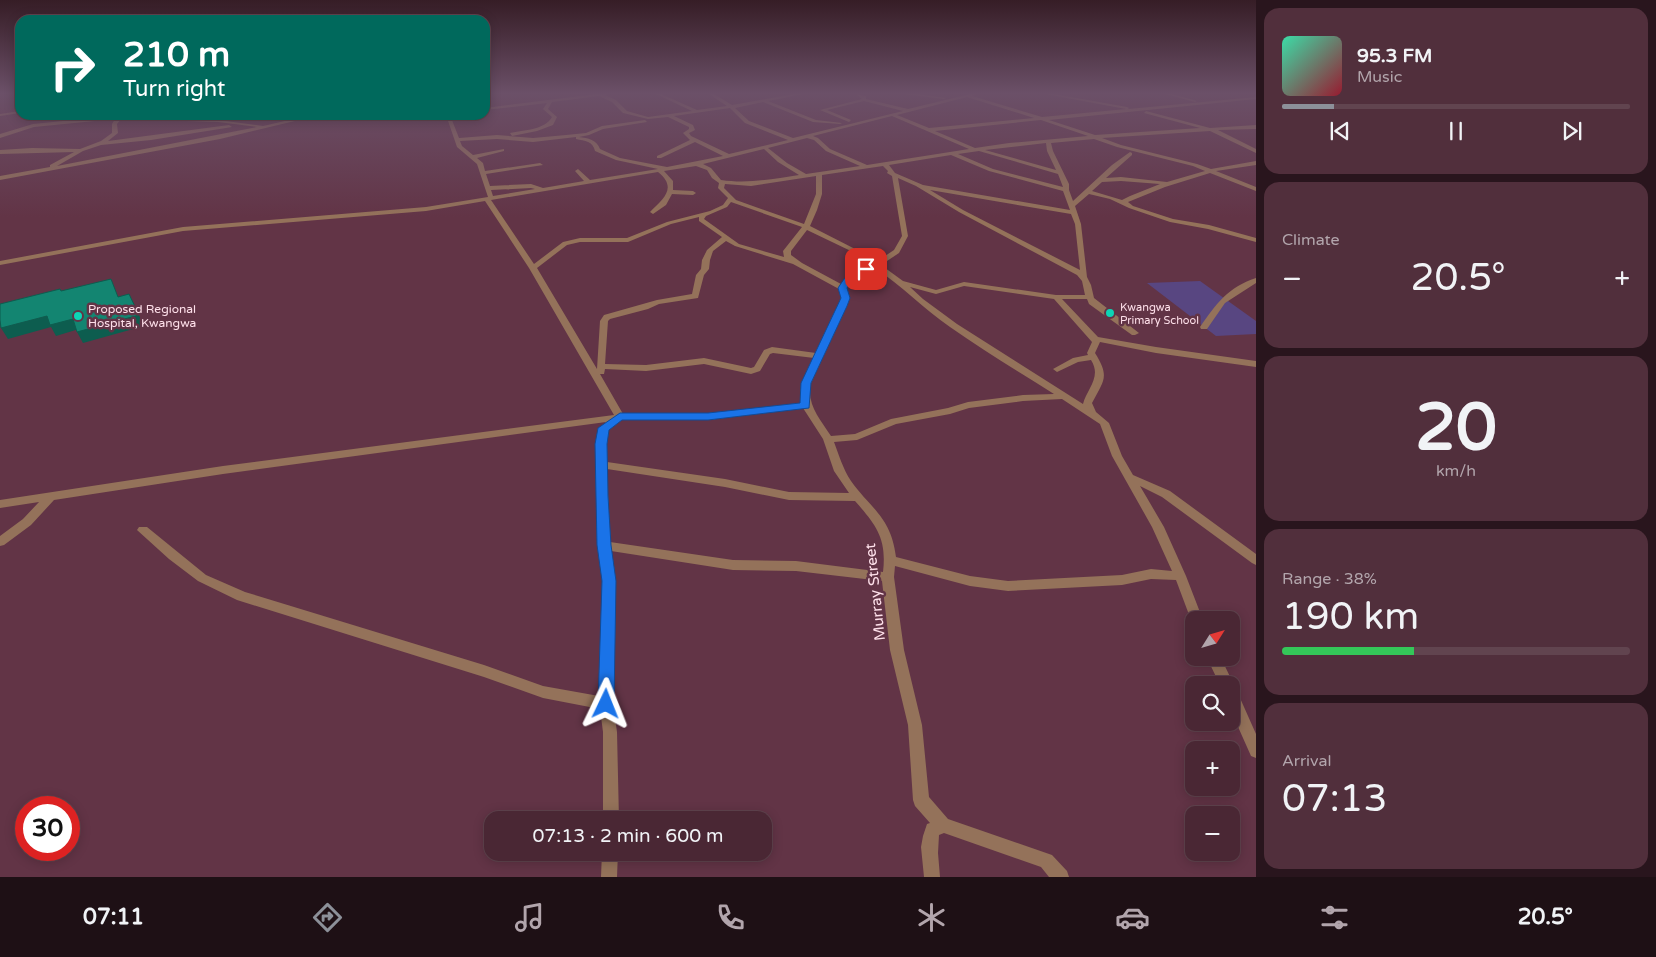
<!DOCTYPE html>
<meta charset="utf-8">
<style>
body{margin:0;font-family:"Varela Round",sans-serif;background:#512f3c;color:#f1f3f6;height:100vh;display:flex;flex-direction:column;font-size:19px;white-space:nowrap}
*{box-sizing:border-box;margin:0}
p{font-size:16px;color:#b2a5ac}
.icon{flex:none;width:28px;height:28px;fill:none;stroke:currentColor;stroke-width:2;stroke-linecap:round;stroke-linejoin:round}
.map{position:relative;flex:1;overflow:hidden}
.details{display:flex;flex-direction:column;gap:8px;padding:8px;background:#29151d;width:400px}
.details>*{flex:none}
.hud{position:absolute;left:15px;top:15px;width:475px;height:105px;border-radius:15px;box-shadow:0 2px 12px #0003,0 0 0 1px #61444f;background:#00695c;color:#fff;overflow:hidden}
.needle{width:32px;rotate:53deg}
.buttons{position:absolute;left:1185px;top:611px;display:grid;gap:10px}
.buttons a{display:grid;place-items:center;width:55px;height:55px;border-radius:10px;background:#4a2734;box-shadow:0 2px 12px #0003,0 0 0 1px #61444f;font-size:25px}
.speed{position:absolute;left:15px;top:796px;display:flex;gap:10px;font-size:25px;font-weight:700;text-align:center}
.speed>*{display:grid;place-content:center;width:65px;height:65px;border-radius:50%;background:#4a2734;box-shadow:0 2px 12px #0003,0 0 0 1px #61444f;line-height:1}
.speed .limit{border:8px solid #d22;background:#fff;color:#111}
.pin{position:absolute;display:grid;place-items:center;width:42px;height:42px;color:#fff;margin:-21px;border-radius:10px;box-shadow:0 2px 8px #0006}
.me{position:absolute;width:55px;margin:-28px;rotate:2deg;stroke-linejoin:round;filter:drop-shadow(0 0 4px #0008)}
.turn{display:flex;align-items:center;gap:18px;height:105px;padding:0 25px;font-size:22px}
.turn .icon{width:65px;height:65px;stroke-width:2.5}
.turn b{display:block;font-size:35px;line-height:42px}
.big{font-size:38px;font-weight:600;line-height:1.1}
.details .widget{flex:1;display:flex;flex-direction:column;justify-content:center;gap:8px;min-width:0;padding:0 18px;border-radius:15px;background:#512f3c}
.details .dial{align-items:center;gap:0}
.dial b{font-size:65px;line-height:1}
.song{display:flex;align-items:center;gap:15px}
.cover{width:60px;height:60px;border-radius:8px;background:linear-gradient(135deg,hsl(160 70% 55%),hsl(350 70% 35%))}
.played{height:5px;border-radius:2px;background:linear-gradient(90deg,#8c9099 15%,#61444f 15%)}
.keys{display:flex;justify-content:space-around;direction:ltr}
.heat{display:flex;justify-content:space-between;align-items:center;font-size:28px;direction:ltr}
.charge{height:8px;border-radius:4px;background:linear-gradient(90deg,#34c759 38%,#61444f 0)}
.trip{position:absolute;left:484px;top:811px;width:288px;height:50px;border-radius:15px;background:#4a2734;box-shadow:0 2px 12px #0003,0 0 0 1px #61444f;font-weight:600;line-height:50px;text-align:center}
.dock{display:flex;height:80px;justify-content:space-around;align-items:center;background:#1e1015;color:#b2a5ac}
.dock .icon{width:35px;height:35px}
.dock .selected{color:#8c9099}
.dock b{font-size:22px;color:#f1f3f6}
main{display:flex;flex:1;min-height:0}
.map>svg:first-child{display:block}
.green{fill:#584681}
.lines{fill:none;stroke-linecap:round;stroke-linejoin:round}
.minor{fill:#94725a;fill-rule:evenodd}
.shaded-wall{fill:#0d5d4f}
.building{fill:#138571;stroke:#0d5d4f}
.route{fill:#1a73e8;stroke:#114b97}
.poi-dot{fill:#0dd5b5;stroke:#623446;stroke-width:2}
.labels{text-anchor:middle;stroke-width:5;stroke-linejoin:round;paint-order:stroke}
.far-poi-label{font-size:11px;fill:#fee0ea;stroke:#623446;text-anchor:start}
.poi-label{font-size:12px;fill:#fee0ea;stroke:#623446;text-anchor:start}
.near-street-label{font-size:15px;fill:#fee0ea;stroke:#623446}
</style>
<main>
<div class="map">
<svg width="1256" height="877" viewBox="0 0 1256 877">
<rect width="100%" height="100%" fill="#623446"/>
<path class="green" d="M1200,281L1256,321V334L1216,336L1147,283Z"/>
<g class="lines">
<g class="minor">
<path d="M596,94H608L605,95L616,100L627,111L648,117L692,111L656,94H661L697,110L727,106L709,94H714L732,105L794,94H803L768,101L816,120L842,123L840,124L813,122L763,102L735,108L749,121L793,138L903,111L864,101L827,110L851,120L849,122L820,110L862,99L856,94L866,96V99L908,109L970,94H977L972,96L1042,117L1126,109L1045,94H1054L1127,107L1129,108L1128,109L1256,97V99L1049,120L1095,135L1200,128L1144,113L1146,111L1210,128L1256,125V129L1218,130L1256,149V153L1210,131L1102,138L1121,145L1197,164L1211,169L1256,161V165L1216,171L1256,187V191L1210,173L1165,187L1128,202L1133,206L1173,219L1209,225L1256,238V242L1208,229L1170,222L1129,208L1110,199L1089,194L1075,206L1081,224L1087,277L1091,285L1094,298L1139,333L1135,335H1132L1089,304L1087,299H1062L1098,337L1156,347L1256,361V367L1156,353L1100,342L1095,353C1110,377 1104,380 1092,403L1096,412L1109,423L1122,456L1133,475L1170,491L1256,554V565L1252,563L1162,497L1140,486L1164,527L1186,576L1203,620H1194V624L1191,620L1176,580L1151,579L1122,585L1008,591L970,586L895,566L894,577L904,650L922,725L929,797L948,819L1052,855L1067,871L1069,877H1049L1041,867L944,833L939,835L938,853L940,877H924L921,847L923,836L927,824L930,823L915,806L913,800L908,725L890,650L882,581L796,571L733,570L611,551L615,581L613,704L617,732L619,820H603V732L600,709L543,698L484,677L237,600L198,581L169,559L137,530L139,527H147L206,575L245,592L484,665L543,686L599,696L603,581L598,545L596,444L599,428L606,422L223,474L54,500L31,525L4,545L0,546V536L23,519L39,502L0,508V500L223,466L614,415L529,268L485,201L426,211L183,231L0,265V261L183,227L426,207L488,197L477,164L457,147L446,115H450L459,138L497,135L533,138L566,135L586,133L602,126L645,120L647,122L603,129L589,135L579,137C588,138 597,140 600,149L620,158L667,167L723,156L695,142L661,158H657V156L690,140L683,133L689,129V127L668,117L648,119L623,113L612,102L599,96L552,102L548,109L557,117L553,125L537,131L512,136L510,133C524,130 545,130 552,117L543,109L547,103L485,110V108ZM967,97L1034,118L929,128L897,115ZM730,108L745,123L788,140L729,154L691,136L689,133L695,130L693,125L674,116ZM892,116L969,149L867,165L830,149L818,138L813,136ZM1041,120L1088,136L1009,143L975,148L935,131ZM576,137V139C585,141 593,141 595,151L616,160L658,169L590,180L578,169L575,171L584,181L543,188L531,184L490,186L486,174L543,165L540,163L485,171L483,163L477,158L504,151V149L473,155L462,146L460,141L497,139L533,142ZM807,138L814,140L826,151L860,166L806,174L787,163L768,148ZM1094,139L1117,147L1193,166L1205,171L1167,182L1121,177L1106,178L1132,155V153L1130,152L1112,165L1073,201L1069,190V184L1053,151L1051,143ZM1046,143L1047,151L1056,170L985,150ZM764,149L778,162L799,175C772,179 748,184 721,180L711,168L703,164ZM979,151L1058,174L1063,187L993,169L958,154ZM951,155L989,171L1063,191L1070,210L923,185L895,173L889,165ZM696,166L707,170L712,178L719,183L718,188L728,198L723,205L710,211L667,222L627,238H580L563,242L534,264L491,200L658,172C678,188 663,199 650,212L653,214L666,205L672,194L693,195L696,193L693,191L673,190V181L664,171ZM883,166L888,171L887,173L892,176L902,236L894,250L876,262L859,251L810,226L817,210L822,194V175ZM816,176V194L804,224L736,200L724,188L725,184L751,186ZM898,178L916,186L959,212L1077,275L1082,281L1085,295H1056L964,282L936,290L903,281L881,265L899,253L908,236ZM1121,181L1160,184L1130,196L1122,200L1092,191L1102,182ZM531,188L535,189L493,196L491,190ZM930,190L1071,214L1075,224L1080,270L963,210ZM731,202L802,227L783,251L784,257L739,244L704,219L706,216L727,207ZM699,217V221L722,237L707,250L702,260L701,269L696,275L692,294L657,300L604,315L600,321L597,369L537,268L567,245L580,242H628L671,224ZM807,230L855,253L871,265L851,275L841,284L802,263L791,255V251ZM726,241L735,246L793,264L839,289L841,298L838,307L816,353L772,347L764,350L754,367L751,368L704,358L646,365L605,364L608,321L610,319L648,309L659,304L698,298L704,275L709,269L710,260L713,251ZM875,268C902,286 924,309 950,327C984,351 1019,372 1054,394L1023,395L968,402L948,408L891,419L855,434L831,436C820,419 806,404 811,383L846,307L849,298L846,288L856,278ZM964,286L1054,299L1092,342L1087,353L1088,355L1073,358L1053,369L1057,372L1078,362L1091,360C1102,377 1087,389 1083,404L957,324L923,299L910,287L936,294ZM773,353L814,358C806,373 798,385 801,403L708,414H623L600,374H604L605,369L646,371L704,364L751,374L760,371L770,354ZM1062,399L1100,424L1112,456L1152,527L1172,571L1151,569L1122,575L1008,581L970,576L896,557C891,517 872,510 851,481C843,469 839,455 834,442L857,440L896,424L950,414L969,408L1023,401ZM803,408L823,439L834,471L849,493L789,492L725,479L607,462L606,444L609,429L621,420H708ZM607,469L725,487L789,500L855,501C876,525 887,538 883,572L796,561L733,560L610,542Z"/>
<path d="M903,94H917L946,98L944,99Z"/>
<path d="M1165,94H1172L1197,101L1195,102Z"/>
<path d="M20,111V113L0,116V114Z"/>
<path d="M311,115H320L220,139L0,180V176L50,167V165L74,152L0,154V150L32,148L80,149L101,141L112,133V124L115,119L34,127L0,138V134L33,124L113,116L218,120L263,126ZM121,119L218,122L257,127L57,166L83,151L101,145L151,140L232,127L229,125L108,141L118,133L117,124Z"/>
<path d="M1256,278V283L1225,303L1207,329H1201L1200,327C1216,304 1228,287 1256,278Z"/>
<path d="M1207,658H1221L1234,685L1232,688L1236,689L1256,734V758L1251,756L1231,711V685H1220Z"/>
<path d="M602,852H618L617,877H601Z"/>
</g>
</g>
<g class="shaded-wall">
<path d="M129,294L144,326L83,343L77,332Z"/>
<path d="M47,316L73,319L79,329L56,336L51,327L8,339L1,328Z"/>
</g>
<path class="building" d="M111,279L118,297L129,294L139,315L77,332L73,319L50,325L47,316L1,328L0,320V304L60,289L61,291Z"/>
<linearGradient id="sky" x2="0" y2="1"><stop stop-color="#361d26"/><stop offset="0.43" stop-color="#6b5068"/><stop offset="1" stop-color="#6b5068" stop-opacity="0"/></linearGradient>
<rect width="1256" height="217" fill="url(#sky)"/>
<path class="route" d="M863,267L870,269L850,282L847,288L850,298L847,306L811,383L809,408L708,420H622L609,430L607,444L608,496L611,545L616,581L614,704L612,709L606,711L600,709L598,704L602,581L597,545L596,496L595,444L598,428L620,413H708L800,403L801,383L841,298L838,288L844,279Z"/>
<g class="poi-dot">
<circle cx="1110" cy="313" r="5"/>
<circle cx="78" cy="316" r="5"/>
</g>
<g class="labels">
<g class="far-poi-label">
<text x="1120" y="311">Kwangwa<tspan x="1120" dy="13">Primary School</tspan></text>
</g>
<g class="poi-label">
<text x="88" y="313">Proposed Regional<tspan x="88" dy="14">Hospital, Kwangwa</tspan></text>
</g>
<g class="near-street-label">
<text transform="translate(875 592) rotate(-96)" y="5">Murray Street</text>
</g>
</g>
</svg>
<div class="buttons">
<a><svg class="needle" viewBox="-14 -14 28 28"><path d="M0-13l5 13h-10z" fill="#e53935"/><path d="M0 13l5-13h-10z" fill="#b2a5ac"/></svg></a>
<a><svg class="icon" aria-label="search" viewBox="0 0 24 24"><circle cx="10" cy="10" r="6"/><path d="M15 15l6 6"/></svg></a>
<a>+</a>
<a>−</a>
</div>
<div class="speed"><div class="limit">30</div></div>
<div class="pin" style="left:866px;top:269px;background:#d93025"><svg class="icon" aria-label="arrive" viewBox="0 0 24 24"><path d="M6 21V4h12l-3 4 3 4H6"/></svg></div>
<svg class="me" style="left:606px;top:704px" viewBox="-20 -20 40 40"><path d="M0-17L14 15 0 8-14 15z" fill="#1a73e8" stroke="#fff" stroke-width="4"/></svg>
<div class="trip">07:13 · 2 min · 600 m</div>
<div class="hud">
<div class="turn"><svg class="icon" aria-label="right" viewBox="0 0 24 24"><path d="M7 20v-9h11M14 6l5 5-5 5"/></svg><div><b>210 m</b>Turn right</div></div>
</div>
</div>
<section class="details">
<div class="widget">
<div class="song"><i class="cover"></i><div><b>95.3 FM</b><p>Music</p></div></div>
<div class="played"></div>
<div class="keys"><svg class="icon" aria-label="previous" viewBox="0 0 24 24"><path d="M18 5L8 12l10 7zM5 5v14"/></svg><svg class="icon" aria-label="pause" viewBox="0 0 24 24"><path d="M8 5v14M16 5v14"/></svg><svg class="icon" aria-label="next" viewBox="0 0 24 24"><path d="M6 5l10 7-10 7zM19 5v14"/></svg></div>
</div>
<div class="widget"><p>Climate</p>
<div class="heat"><a>−</a><b class="big">20.5°</b><a>+</a></div>
</div>
<div class="widget dial"><b>20</b><p>km/h</p></div>
<div class="widget"><p>Range · 38%</p><b class="big">190 km</b><div class="charge"></div></div>
<div class="widget"><p>Arrival</p><b class="big">07:13</b></div>
</section>
</main>
<nav class="dock">
<b>07:11</b>
<svg class="icon selected" aria-label="directions" viewBox="0 0 24 24"><path d="M12 3l9 9-9 9-9-9zM9 14v-3h6M13 9l2 2-2 2"/></svg>
<svg class="icon" aria-label="music" viewBox="0 0 24 24"><path d="M9 18V5l10-2v13"/><circle cx="6" cy="18" r="3"/><circle cx="16" cy="16" r="3"/></svg>
<svg class="icon" aria-label="phone" viewBox="0 0 24 24"><path d="M5 4h4l2 5-3 2q2 4 5 5l2-3 5 2v4C11 20 4 13 5 4z"/></svg>
<svg class="icon" aria-label="climate" viewBox="0 0 24 24"><path d="M12 3v18M4 7l16 10M4 17L20 7"/></svg>
<svg class="icon" aria-label="car" viewBox="0 0 24 24"><path d="M5 17H2v-5l4-1 3-4h7l3 4 3 1v5h-3M9 17h6M6 11h13"/><circle cx="7" cy="17" r="2"/><circle cx="17" cy="17" r="2"/></svg>
<svg class="icon" aria-label="filters" viewBox="0 0 24 24"><path d="M4 7h16M4 17h16"/><circle cx="9" cy="7" r="2"/><circle cx="15" cy="17" r="2"/></svg>
<b>20.5°</b>
</nav>
